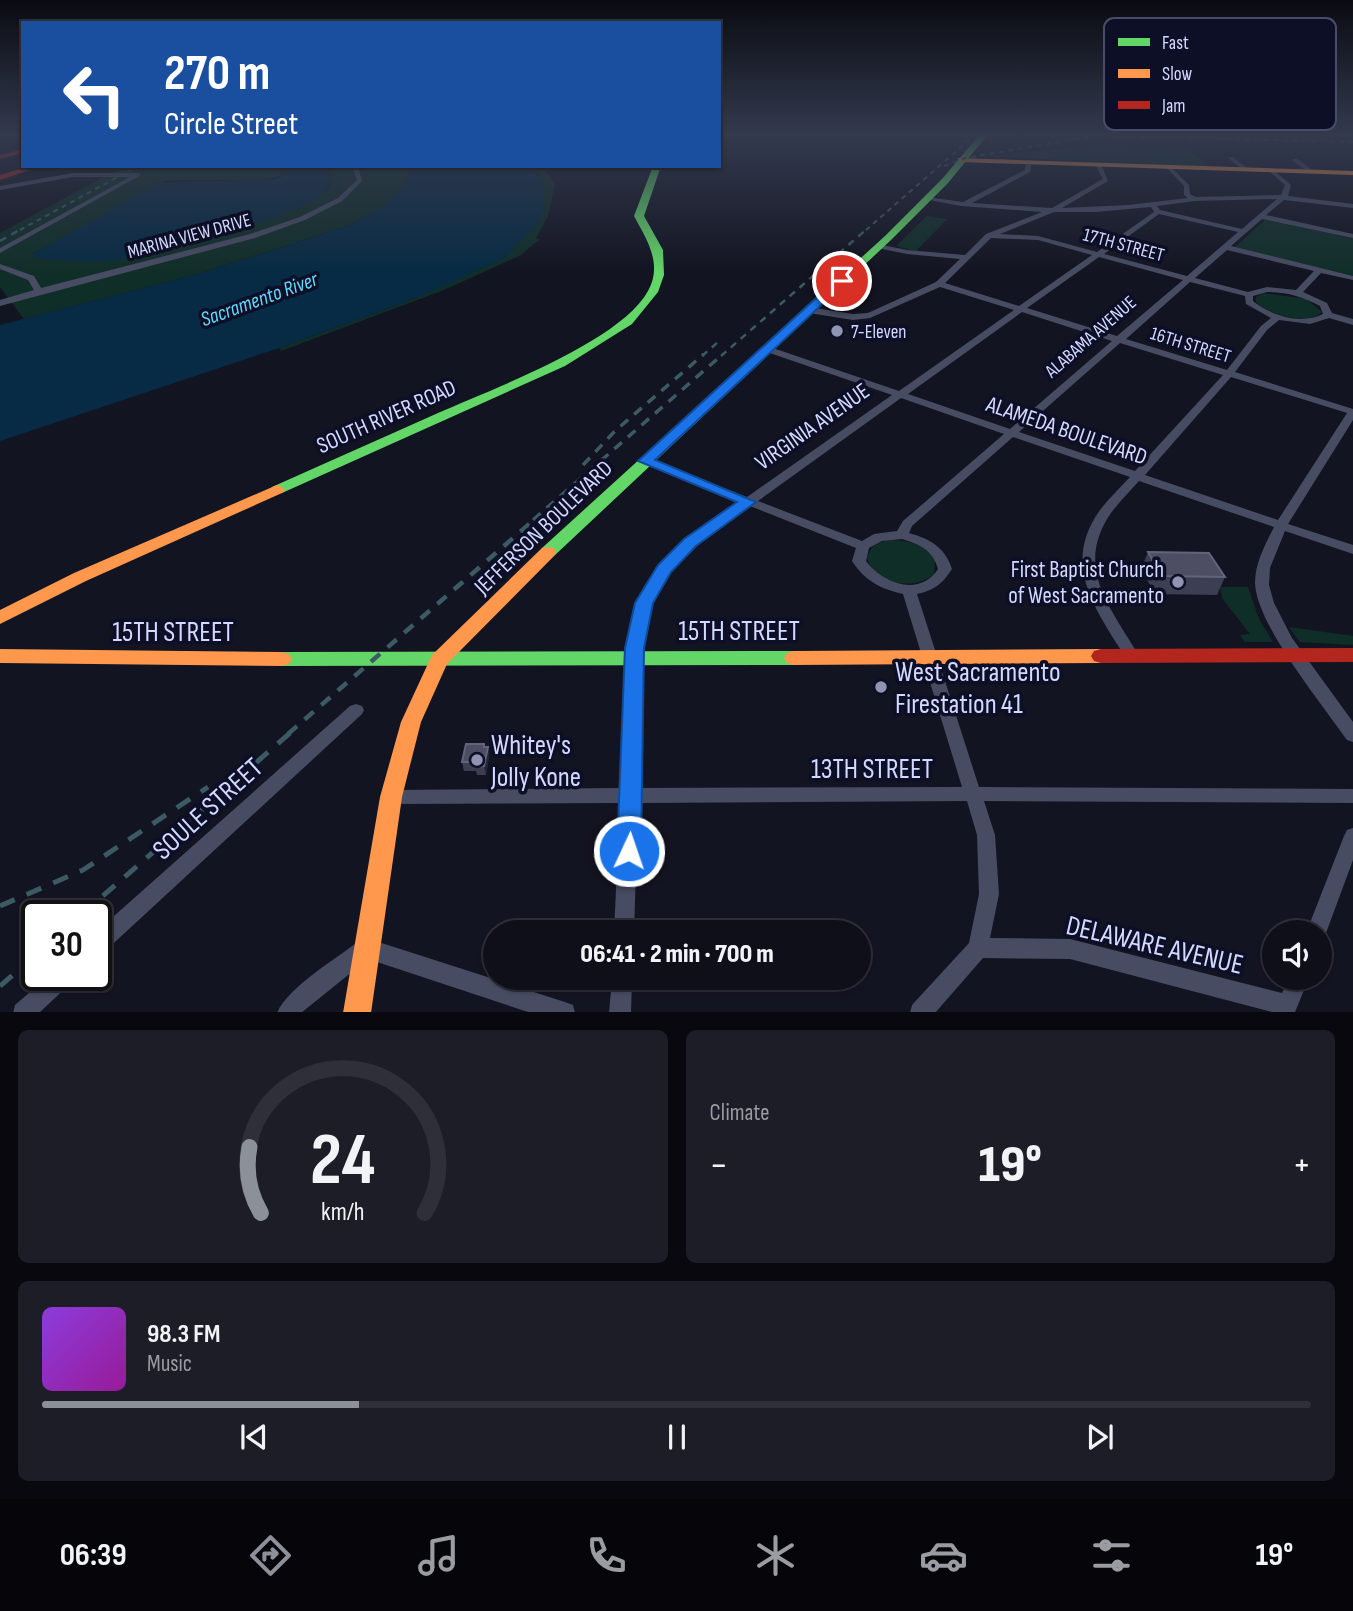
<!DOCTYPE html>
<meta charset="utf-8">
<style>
body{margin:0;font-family:"Sofia Sans Condensed",sans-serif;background:#1c1d26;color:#f1f3f6;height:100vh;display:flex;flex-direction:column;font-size:26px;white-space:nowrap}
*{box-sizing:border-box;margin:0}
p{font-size:23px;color:#9b9ca2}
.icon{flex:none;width:38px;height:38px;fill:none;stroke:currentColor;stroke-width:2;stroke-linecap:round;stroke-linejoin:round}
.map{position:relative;height:1012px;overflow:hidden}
.side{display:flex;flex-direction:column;gap:18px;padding:18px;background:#08080e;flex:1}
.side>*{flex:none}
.guide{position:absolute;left:21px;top:21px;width:700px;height:147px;border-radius:0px;box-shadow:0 2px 5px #0004,0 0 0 2px #2e2f38;background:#1a4fa0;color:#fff;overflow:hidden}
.buttons{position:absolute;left:1262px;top:920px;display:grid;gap:14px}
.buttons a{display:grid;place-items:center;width:70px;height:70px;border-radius:50%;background:#0e0f19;box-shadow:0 2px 5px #0004,0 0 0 2px #2e2f38;font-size:35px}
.speed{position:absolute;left:21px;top:900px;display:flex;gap:14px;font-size:35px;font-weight:700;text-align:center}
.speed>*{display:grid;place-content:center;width:91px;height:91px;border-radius:50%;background:#0e0f19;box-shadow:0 2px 5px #0004,0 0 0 2px #2e2f38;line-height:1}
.speed .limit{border:4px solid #111;border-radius:10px;background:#fff;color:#111}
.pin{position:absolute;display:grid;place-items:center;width:60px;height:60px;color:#fff;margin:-30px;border:4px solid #fff;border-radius:50%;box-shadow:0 2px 7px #0007}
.me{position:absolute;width:77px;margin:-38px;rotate:3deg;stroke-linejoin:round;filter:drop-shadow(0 0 5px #0008)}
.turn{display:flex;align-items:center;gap:24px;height:147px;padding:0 28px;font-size:32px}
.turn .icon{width:91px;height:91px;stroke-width:2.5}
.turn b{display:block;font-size:49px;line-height:60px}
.big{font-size:52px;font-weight:800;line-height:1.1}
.side .card{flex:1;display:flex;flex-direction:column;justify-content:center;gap:10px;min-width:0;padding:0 24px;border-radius:10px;background:#1c1d26}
.side .dial{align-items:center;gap:0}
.dial svg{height:182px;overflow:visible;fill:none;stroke:#2e2f38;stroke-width:7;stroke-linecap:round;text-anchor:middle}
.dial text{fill:#f1f3f6;stroke:none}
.song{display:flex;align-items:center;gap:21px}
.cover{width:84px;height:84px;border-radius:10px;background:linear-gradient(135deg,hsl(270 70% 55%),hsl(300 70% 35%))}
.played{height:7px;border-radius:4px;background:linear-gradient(90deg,#8c9099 25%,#2e2f38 25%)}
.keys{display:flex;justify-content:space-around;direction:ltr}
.heat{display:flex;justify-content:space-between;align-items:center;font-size:38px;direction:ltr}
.side .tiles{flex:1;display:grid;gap:18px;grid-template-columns:1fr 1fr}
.card:last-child{grid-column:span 2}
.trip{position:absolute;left:483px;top:920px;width:388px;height:70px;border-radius:35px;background:#0e0f19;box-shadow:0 2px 5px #0004,0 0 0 2px #2e2f38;font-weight:800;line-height:70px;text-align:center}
.tabs{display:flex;height:112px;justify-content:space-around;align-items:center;background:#06060a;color:#9b9ca2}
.tabs .icon{width:49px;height:49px}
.tabs .current{color:#8c9099}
.tabs b{font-size:32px;color:#f1f3f6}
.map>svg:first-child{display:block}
.green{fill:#102e28}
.water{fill:#072b44}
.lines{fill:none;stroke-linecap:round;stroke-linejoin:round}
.street{fill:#474c62;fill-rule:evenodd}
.fast{fill:#63d668;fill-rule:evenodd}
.slow{fill:#ff974d;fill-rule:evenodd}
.jam{fill:#b3261e;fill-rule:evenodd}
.rail-far4{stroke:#3c5a64;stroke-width:2;stroke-dasharray:5 4.5;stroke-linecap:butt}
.rail-far3{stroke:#3c5a64;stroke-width:2.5;stroke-dasharray:7 6;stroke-linecap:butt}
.rail-far2{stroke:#3c5a64;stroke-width:3.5;stroke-dasharray:10 8;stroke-linecap:butt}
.rail-far1{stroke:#3c5a64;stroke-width:4.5;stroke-dasharray:12 10;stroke-linecap:butt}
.rail{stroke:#3c5a64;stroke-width:5;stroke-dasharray:16 13;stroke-linecap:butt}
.wall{fill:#3c3e51}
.shaded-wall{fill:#252636}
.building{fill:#4d4e64;stroke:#62647c;stroke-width:2}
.route{fill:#1a73e8;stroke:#114b97;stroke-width:2}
.poi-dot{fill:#9094b1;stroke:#0d0f27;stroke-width:2.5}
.labels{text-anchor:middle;stroke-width:7;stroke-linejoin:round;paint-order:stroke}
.far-street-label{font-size:19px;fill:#d3d9ff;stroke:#0d0f27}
.far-poi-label{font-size:19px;fill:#d3d9ff;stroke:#0d0f27;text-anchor:start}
.far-water-label{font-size:21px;font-style:italic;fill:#61daff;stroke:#0d0f27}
.street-label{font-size:23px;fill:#d3d9ff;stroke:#0d0f27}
.poi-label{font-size:23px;fill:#d3d9ff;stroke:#0d0f27;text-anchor:end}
.near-street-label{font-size:28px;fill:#d3d9ff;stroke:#0d0f27}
.near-poi-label{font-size:28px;fill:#d3d9ff;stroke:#0d0f27;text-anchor:start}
.key{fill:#0d0f27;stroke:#484c68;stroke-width:2}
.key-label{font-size:19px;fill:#d3d9ff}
</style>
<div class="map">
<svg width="1353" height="1013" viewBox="0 0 1353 1013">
<rect width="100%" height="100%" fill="#131421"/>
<g class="green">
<path d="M1096,145L1187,147L1209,167L988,156Z"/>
<path d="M124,166H287L289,174L263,180H168L33,254C63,255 94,260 124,259C153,257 318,209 329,187C332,180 329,173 327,166H414C408,174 408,184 401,190C387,205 368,215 350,225L198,274L24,319L0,287V233Z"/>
<path d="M532,166H543L555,184L548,216L536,238L540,239L521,255L444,290L281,351L279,348L416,298L537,224C546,206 546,181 532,166Z"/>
<path d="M927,216L947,219L916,251L899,247L897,245Z"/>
<path d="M1265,220L1353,238V276L1234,248Z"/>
<path d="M1264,293L1306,299L1322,312C1307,326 1270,315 1256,302V297Z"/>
<path d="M890,540C909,540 924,544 935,560L934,574C914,591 876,585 867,558C870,546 878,542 890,540Z"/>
<path d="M1220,587H1248L1259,619L1273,642H1245L1240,635L1250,634L1222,598Z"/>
<path d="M1289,627L1353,636V645L1300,642Z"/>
</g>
<g class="water">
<path d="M287,166H327C329,173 332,181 328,187C314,215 160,251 125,259C96,264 64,260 35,258L33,254L159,183L275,179L289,174Z"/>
<path d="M414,166H532L544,185V208L537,224L505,258L416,298L279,348L0,441V325L198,274L350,225C368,215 387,205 401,190C408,184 408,174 414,166Z"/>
</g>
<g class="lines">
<g class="street">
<path d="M1229,157H1233L1248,169L1243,170L1229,159Z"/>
<path d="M1293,159H1297L1315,172L1310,173L1293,161Z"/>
<path d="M1029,160L1032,162L1030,172L972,203L1052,208L1103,179L1095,164L1098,162L1101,164L1108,181L1062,208L1128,205L1188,198L1184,195V186L1166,167L1169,165L1189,185L1190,194L1196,197L1281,195L1285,185L1269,171L1271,168L1291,185L1288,196L1353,204V208L1284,200L1266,215L1353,234V238L1262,219L1231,246L1353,276V280L1321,273L1303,292L1327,303L1332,313L1353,319V325L1329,318L1310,324L1279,320L1267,330L1235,372L1353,409V420L1288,524L1353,545V554L1285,531L1270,568L1269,585L1274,603L1292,638L1353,722V742L1347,740C1323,705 1256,624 1255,583C1255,563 1265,545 1274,527L1139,481C1130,491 1119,502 1111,513C1073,568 1112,609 1139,656L1137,660L1132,661L1127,660C1097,611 1060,566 1100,510C1109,498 1120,488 1130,477L1013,437L912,526L909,533C930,539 945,547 952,569C942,584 935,590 917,594L979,787L1353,789V803L984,801L995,835L999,894L990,938L1070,939L1282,993L1289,978H1309L1295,1012L1276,1013L1070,959L983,958L935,1013H910L912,1005L969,943L979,894L977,835L967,801L638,803L634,933H614L620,803L391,804L385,802L382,797L385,792L391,790L621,788L629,627C640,594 659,563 685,540C702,526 722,515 740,502L641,463L639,461L645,458L649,459L747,497L892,395L764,351V347H770L899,391L1014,310L940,287L870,318L853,320L809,313L805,310L809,307L853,314L868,313L936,282L960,259L907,254L877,248V244L907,250L965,255L986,234L1042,212L961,206L924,199L927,197L963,202L1025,170L1026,162ZM1277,199L1242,229L1160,210L1157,206L1195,201ZM1151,207L1154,212L1097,252L1038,236L1000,234L1054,212H1095ZM1159,214L1238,232L1187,276L1104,254ZM991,238L1038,240L1092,255L1019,306L945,283ZM1227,250L1314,271L1296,290L1267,287L1248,292L1195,278ZM1099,257L1183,280L1117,336L1027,308ZM1190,282L1245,296L1246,304L1271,318L1261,326L1227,370L1126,339ZM1267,292C1287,292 1303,297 1320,306L1323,314C1301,325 1272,316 1253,301V296ZM1022,312L1112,341L1010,429L908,394ZM1120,343L1223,375L1135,471L1019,432ZM1231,377L1347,413L1278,520L1145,475ZM901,398L1004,434L903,521L897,531L874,534L862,541L758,501ZM750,506L856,548L852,561C865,581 881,589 903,594L962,787L638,788L643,627C663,565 700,542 750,506ZM902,539C919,544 933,550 938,569C920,597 883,584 866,561L869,548L882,541Z"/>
<path d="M352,166H358L362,181L342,201L305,220L255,238L0,306V300L34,290L28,280L0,269V264L34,276L41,288L250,234L300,217L338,198L357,180Z"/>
<path d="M73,173H138L141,175L0,253V248L130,177H73L0,190V186Z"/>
<path d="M356,704L362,706L364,710L362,714L103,953L96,956V932L350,706Z"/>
<path d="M1353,828V860L1326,933L1323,940L1320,941V933H1306L1344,836L1347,830Z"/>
<path d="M366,938L565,1002L573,1005L575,1013H531L368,959L301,1013H277C287,988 337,958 359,941Z"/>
<path d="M50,975H75L72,982L39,1013H13L15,1005Z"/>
<path d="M612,978H632L631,1013H609Z"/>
</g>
<g class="fast">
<path d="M981,133H989L948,183L891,240L554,556H542L540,552L542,548L885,236L942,179Z"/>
<path d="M653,166H661L644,216L663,250L664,275L658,292L632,324L565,366L282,493H272L269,490L272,487C327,462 383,438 438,413C492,389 620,342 648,291C663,264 647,240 634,216Z"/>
<path d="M794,651L801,653L804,658L801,663L794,665L282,666L275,664L272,659L275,654L282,652Z"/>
</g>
<g class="slow">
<path d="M957,158L1353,171V175L960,162Z"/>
<path d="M277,485L282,487L285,490L282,493L86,581L0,624V610L74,573Z"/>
<path d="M548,547L554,548L556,552L554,556L447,664L421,722L402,797L371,1013H343L380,797L401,722L432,655L542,548Z"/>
<path d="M0,649L282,652L289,654L292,659L289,664L282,666L0,663Z"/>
<path d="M1101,649L1108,651L1111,656L1108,661L1101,663L794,665L787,663L784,658L787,653L794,651Z"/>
</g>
<g class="jam">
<path d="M23,149V153L0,159V155Z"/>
<path d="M29,166H42L0,180V175Z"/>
<path d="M1353,648V662L1101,663L1094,661L1091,656L1094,651L1101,649Z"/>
</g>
<g class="rail-far4">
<path d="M944,166L965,158L1095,136L1353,142"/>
<path d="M20,230L138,166"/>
<path d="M866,230L977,133"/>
</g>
<g class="rail-far3">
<path d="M0,241L23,228"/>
<path d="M702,356L718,342"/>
<path d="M721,356L868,228"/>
</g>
<g class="rail-far2">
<path d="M583,465L615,431L704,354"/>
<path d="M533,520L723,354"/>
</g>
<path class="rail-far1" d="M288,734L535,519"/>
<g class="rail">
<path d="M0,906L83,870L208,787"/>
<path d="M81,915L290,733"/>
<path d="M0,986L37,954"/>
</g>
</g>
<g class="wall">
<path d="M1148,552L1225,577L1217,595L1155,594L1141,569Z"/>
<path d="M485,747H488L489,756L486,775H477L476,771H464L462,762Z"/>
</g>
<path class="shaded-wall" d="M488,747L489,756L486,775L484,766Z"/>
<g class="building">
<path d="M1148,552L1209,553L1225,577L1162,576Z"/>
<path d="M466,744H484V747H488L484,766L475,767L476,762H462Z"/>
</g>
<linearGradient id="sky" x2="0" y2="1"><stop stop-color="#0a0b12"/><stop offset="0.49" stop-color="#333a4e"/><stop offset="1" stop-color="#333a4e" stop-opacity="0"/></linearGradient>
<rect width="1353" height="274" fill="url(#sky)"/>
<path class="route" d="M838,278L847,281L655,460L756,502L696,546L671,572L653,603L644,648L641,851L637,858L629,861L620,858L617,851L625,648L635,603L658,565L684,539L737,502L638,461Z"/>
<g class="poi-dot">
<circle cx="837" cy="331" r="7"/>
<circle cx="1178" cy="582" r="7"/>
<circle cx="881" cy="687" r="7"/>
<circle cx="477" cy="760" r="7"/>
</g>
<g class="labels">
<g class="far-street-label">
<text transform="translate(189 235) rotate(-15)" y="7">MARINA VIEW DRIVE</text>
<text transform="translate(1124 244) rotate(15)" y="7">17TH STREET</text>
<text transform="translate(1090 336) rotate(-41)" y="7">ALABAMA AVENUE</text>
<text transform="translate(1191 344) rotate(17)" y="7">16TH STREET</text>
</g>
<g class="far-poi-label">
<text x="851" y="338">7-Eleven</text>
</g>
<g class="far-water-label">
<text transform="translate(259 299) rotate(-20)" y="7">Sacramento River</text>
</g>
<g class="street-label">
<text transform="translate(386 416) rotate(-24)" y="8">SOUTH RIVER ROAD</text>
<text transform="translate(812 426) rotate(-35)" y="8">VIRGINIA AVENUE</text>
<text transform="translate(1067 430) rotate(19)" y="8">ALAMEDA BOULEVARD</text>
<text transform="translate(543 527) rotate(-44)" y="8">JEFFERSON BOULEVARD</text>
</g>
<g class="poi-label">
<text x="1164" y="577">First Baptist Church<tspan x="1164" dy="26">of West Sacramento</tspan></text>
</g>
<g class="near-street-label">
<text x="739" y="640">15TH STREET</text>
<text x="173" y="641">15TH STREET</text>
<text x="872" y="778">13TH STREET</text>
<text transform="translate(207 808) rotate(-42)" y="10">SOULE STREET</text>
<text transform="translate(1155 944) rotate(13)" y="10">DELAWARE AVENUE</text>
</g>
<g class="near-poi-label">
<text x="895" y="681">West Sacramento<tspan x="895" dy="32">Firestation 41</tspan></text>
<text x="491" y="754">Whitey's<tspan x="491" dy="32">Jolly Kone</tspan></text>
</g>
</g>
<rect x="1104" y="18" width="232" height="112" rx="10" class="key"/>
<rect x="1118" y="38" width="32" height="8" fill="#63d668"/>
<rect x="1118" y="69" width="32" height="9" fill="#ff974d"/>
<rect x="1118" y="101" width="32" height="8" fill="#b3261e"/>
<g class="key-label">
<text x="1162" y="49">Fast</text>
<text x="1162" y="80">Slow</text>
<text x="1162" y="112">Jam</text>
</g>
</svg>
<div class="buttons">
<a><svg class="icon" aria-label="sound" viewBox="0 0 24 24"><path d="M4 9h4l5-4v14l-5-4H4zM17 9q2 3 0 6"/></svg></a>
</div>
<div class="speed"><div class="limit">30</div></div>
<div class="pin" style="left:842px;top:281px;background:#d93025"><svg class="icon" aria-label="arrive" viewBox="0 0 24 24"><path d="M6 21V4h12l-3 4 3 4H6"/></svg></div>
<svg class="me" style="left:629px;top:851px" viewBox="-20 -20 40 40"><circle r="17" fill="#1a73e8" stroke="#fff" stroke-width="3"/><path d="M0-11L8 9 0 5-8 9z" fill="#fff"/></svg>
<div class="trip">06:41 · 2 min · 700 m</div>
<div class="guide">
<div class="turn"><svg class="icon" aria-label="left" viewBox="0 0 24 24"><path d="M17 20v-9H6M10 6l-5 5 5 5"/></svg><div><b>270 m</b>Circle Street</div></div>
</div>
</div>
<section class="side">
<div class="tiles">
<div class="card dial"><svg viewBox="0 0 100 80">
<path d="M14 69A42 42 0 1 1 86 69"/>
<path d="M14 69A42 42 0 0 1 9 40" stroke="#8c9099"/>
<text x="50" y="56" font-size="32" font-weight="700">24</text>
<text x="50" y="72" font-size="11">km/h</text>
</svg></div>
<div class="card"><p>Climate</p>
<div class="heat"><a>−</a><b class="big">19°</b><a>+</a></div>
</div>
<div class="card">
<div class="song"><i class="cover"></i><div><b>98.3 FM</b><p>Music</p></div></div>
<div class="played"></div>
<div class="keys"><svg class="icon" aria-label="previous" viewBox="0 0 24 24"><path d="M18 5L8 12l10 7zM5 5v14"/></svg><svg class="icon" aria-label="pause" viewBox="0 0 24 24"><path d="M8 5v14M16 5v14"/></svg><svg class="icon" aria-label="next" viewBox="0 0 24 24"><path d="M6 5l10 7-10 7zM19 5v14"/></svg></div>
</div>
</div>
</section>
<nav class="tabs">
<b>06:39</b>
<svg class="icon current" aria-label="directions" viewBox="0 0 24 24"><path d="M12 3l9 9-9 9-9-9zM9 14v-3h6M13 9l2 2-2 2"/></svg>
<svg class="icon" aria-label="music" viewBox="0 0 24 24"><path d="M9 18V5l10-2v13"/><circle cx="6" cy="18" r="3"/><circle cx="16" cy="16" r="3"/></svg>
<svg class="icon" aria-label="phone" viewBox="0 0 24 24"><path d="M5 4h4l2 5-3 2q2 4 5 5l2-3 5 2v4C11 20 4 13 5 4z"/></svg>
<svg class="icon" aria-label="climate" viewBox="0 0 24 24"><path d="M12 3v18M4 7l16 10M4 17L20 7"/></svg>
<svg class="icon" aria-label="car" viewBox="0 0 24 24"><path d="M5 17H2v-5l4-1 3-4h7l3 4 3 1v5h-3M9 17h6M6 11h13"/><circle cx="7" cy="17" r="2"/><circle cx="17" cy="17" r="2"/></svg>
<svg class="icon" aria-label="filters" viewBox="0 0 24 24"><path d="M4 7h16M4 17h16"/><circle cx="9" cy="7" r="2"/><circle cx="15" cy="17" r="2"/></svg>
<b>19°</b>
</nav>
